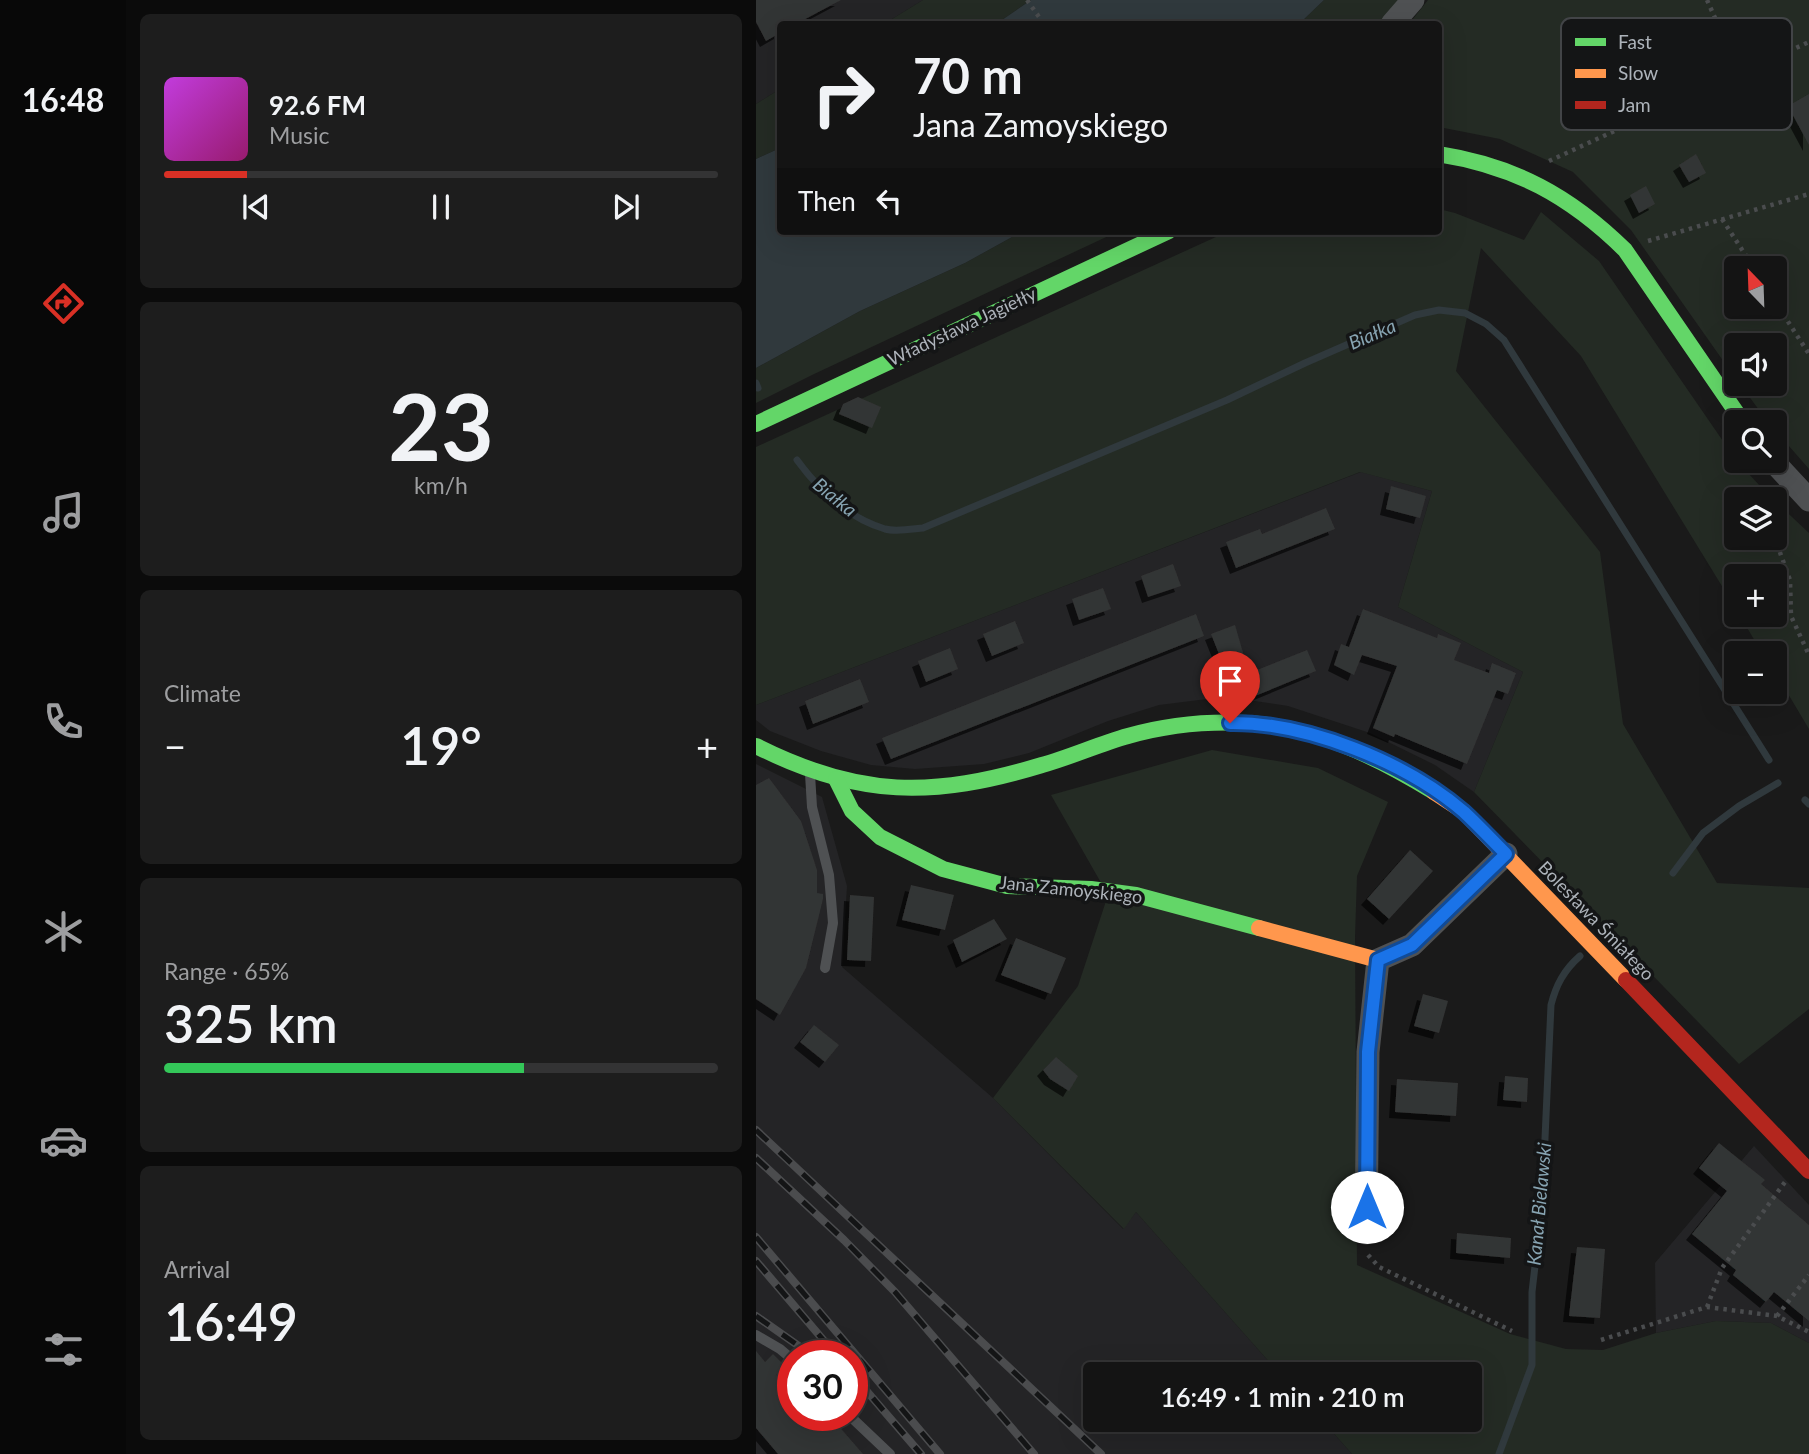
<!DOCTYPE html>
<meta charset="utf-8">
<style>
body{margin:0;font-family:Lato,sans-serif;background:#1d1d1d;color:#f1f3f6;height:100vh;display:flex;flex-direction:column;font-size:26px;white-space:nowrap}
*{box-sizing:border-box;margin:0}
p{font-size:23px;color:#9d9ea0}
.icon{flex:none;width:38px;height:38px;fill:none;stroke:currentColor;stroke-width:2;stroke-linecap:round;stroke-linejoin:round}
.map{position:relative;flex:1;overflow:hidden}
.side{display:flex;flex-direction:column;gap:14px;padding:14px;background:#0b0b0b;width:630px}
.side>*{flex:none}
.banner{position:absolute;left:21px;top:21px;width:665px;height:214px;border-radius:7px;box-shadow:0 7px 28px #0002,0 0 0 2px #333334;background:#141414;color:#f1f3f6;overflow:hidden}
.needle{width:46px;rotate:337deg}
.buttons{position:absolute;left:968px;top:256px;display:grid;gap:14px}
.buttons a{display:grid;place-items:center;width:63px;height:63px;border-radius:7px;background:#141414;box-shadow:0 7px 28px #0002,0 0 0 2px #333334;font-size:35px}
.speed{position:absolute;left:21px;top:1340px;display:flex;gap:14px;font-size:35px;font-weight:700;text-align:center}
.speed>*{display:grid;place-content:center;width:91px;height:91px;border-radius:50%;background:#141414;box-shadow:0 7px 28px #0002,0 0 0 2px #333334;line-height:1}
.speed .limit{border:10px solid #d22;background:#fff;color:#111}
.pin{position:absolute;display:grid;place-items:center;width:60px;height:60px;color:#fff;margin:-72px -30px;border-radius:50% 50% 50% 0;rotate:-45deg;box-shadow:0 0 7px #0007}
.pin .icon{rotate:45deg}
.me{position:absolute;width:77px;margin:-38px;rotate:0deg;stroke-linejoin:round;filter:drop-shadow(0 0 5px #0008)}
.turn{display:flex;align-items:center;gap:24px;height:147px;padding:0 21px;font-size:32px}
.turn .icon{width:91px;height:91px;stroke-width:2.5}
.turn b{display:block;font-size:49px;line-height:60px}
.then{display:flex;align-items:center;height:66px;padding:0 21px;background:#0003;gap:14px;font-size:26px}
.big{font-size:52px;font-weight:600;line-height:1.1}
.side .tile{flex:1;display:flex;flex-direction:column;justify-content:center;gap:10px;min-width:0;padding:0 24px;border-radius:10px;background:#1d1d1d}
.side .dial{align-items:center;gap:0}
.dial b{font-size:91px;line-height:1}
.song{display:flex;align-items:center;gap:21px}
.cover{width:84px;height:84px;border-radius:10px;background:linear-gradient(135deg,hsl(290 70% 55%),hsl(320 70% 35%))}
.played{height:7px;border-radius:4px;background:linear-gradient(90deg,#d93025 15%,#333334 15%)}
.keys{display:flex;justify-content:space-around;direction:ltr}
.heat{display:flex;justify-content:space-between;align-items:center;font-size:38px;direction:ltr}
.charge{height:10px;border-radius:5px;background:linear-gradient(90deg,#34c759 65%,#333334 0)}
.trip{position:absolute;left:327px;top:1362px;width:399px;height:70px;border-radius:7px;background:#141414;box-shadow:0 7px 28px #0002,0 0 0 2px #333334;font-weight:600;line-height:70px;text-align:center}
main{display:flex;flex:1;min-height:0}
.dock{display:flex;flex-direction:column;width:126px;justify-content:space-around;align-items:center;background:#080808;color:#9d9ea0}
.dock .icon{width:49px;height:49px}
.dock .current{color:#d93025}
.dock b{font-size:32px;color:#f1f3f6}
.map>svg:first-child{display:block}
.built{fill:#242426;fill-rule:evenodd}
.green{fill:#242b24;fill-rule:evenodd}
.water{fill:#30393d}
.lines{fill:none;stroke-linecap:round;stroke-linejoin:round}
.stream{stroke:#30393d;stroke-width:7}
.building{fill:#333434;filter:url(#shadow)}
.path{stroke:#4a4c4e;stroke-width:4.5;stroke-dasharray:3.5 5;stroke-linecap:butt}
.lane{stroke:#4f5153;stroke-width:10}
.street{stroke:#4f5153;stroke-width:23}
.fast{stroke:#63d668;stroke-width:16}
.slow{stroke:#ff974d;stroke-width:16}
.jam{stroke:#b3261e;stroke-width:16}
.rail-casing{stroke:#4b4c4e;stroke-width:8}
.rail{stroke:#141516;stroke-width:5;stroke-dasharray:16;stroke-linecap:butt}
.route-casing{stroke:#114b97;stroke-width:18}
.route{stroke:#1a73e8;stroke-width:12}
.labels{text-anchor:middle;stroke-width:7;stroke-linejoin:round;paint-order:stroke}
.street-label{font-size:18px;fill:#adb3ba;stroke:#141516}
.water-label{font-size:19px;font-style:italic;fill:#87a4b2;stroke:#141516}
.key{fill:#141516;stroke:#424447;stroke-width:2}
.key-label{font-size:19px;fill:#adb3ba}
</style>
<main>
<nav class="dock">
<b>16:48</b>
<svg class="icon current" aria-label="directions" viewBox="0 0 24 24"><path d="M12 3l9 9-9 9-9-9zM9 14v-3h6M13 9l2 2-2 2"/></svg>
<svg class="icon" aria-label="music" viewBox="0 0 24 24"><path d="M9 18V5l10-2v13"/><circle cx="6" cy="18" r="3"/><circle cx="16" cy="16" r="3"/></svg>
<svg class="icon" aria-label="phone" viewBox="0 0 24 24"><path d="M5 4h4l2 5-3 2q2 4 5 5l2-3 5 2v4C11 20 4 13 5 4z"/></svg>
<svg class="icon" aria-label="climate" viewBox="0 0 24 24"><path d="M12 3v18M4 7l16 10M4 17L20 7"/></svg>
<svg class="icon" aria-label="car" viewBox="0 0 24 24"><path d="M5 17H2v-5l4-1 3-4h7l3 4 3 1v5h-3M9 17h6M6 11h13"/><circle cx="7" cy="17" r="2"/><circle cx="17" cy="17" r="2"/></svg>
<svg class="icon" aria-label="filters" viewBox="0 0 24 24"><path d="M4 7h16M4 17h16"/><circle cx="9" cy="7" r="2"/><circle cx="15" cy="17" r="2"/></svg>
</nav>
<section class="side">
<div class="tile">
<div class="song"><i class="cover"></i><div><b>92.6 FM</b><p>Music</p></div></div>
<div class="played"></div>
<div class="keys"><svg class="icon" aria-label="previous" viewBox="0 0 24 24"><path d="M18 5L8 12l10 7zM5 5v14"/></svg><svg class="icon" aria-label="pause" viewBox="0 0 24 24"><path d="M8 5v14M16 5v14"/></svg><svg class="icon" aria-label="next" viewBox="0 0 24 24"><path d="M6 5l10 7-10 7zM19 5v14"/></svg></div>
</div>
<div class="tile dial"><b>23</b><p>km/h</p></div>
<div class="tile"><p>Climate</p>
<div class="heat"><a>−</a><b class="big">19°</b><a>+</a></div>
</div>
<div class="tile"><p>Range · 65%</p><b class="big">325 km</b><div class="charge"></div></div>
<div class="tile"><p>Arrival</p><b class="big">16:49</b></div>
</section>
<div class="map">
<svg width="1053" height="1454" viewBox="0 0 1053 1454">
<defs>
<filter id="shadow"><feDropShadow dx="-6" dy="6" stdDeviation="0" flood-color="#0009"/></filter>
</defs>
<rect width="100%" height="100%" fill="#1a1a1a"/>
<g class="built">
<path d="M0,0H167L128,24H24V89L0,104Z"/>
<path d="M605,472L676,491L642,607L767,672L718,792L679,765L614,733L532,706L492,700L451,699L403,705L352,721L273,753L228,764L159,769L115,765L65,751L14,731L0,720V705Z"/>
<path d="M0,764L66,797L91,886L86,967L237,1098L367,1229L380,1212L524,1374H340V1419H565L596,1454H0ZM37,1356H96V1416H37Z"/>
<path d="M998,1146L1053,1205V1343L1015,1323L960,1321L900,1333L899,1263Z"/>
</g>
<g class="green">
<path d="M167,0H275L240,24H128Z"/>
<path d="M568,0H643L623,24H543Z"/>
<path d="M672,0H1053V469L1019,430L1018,422H1012L983,383H1018V345H980V379L875,230L817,172L744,139L683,127L682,24H653ZM980,268H1018V306H980Z"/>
<path d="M24,89V148L0,159V104Z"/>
<path d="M683,209L699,213L768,240L785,212L843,261L980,460L1016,499H980V537H1018L1019,501L1053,533V729L1019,672L1018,653H1006L983,614H1018V576H980V609L825,356L725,248L700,371L844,552L867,724L961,883L1053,888V1009L983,1064L718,792L767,672L642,607L676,491L604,472L0,705V447L473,231H682Z"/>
<path d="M267,231H363L56,375L0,403V368L104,311L209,263Z"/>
<path d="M456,750L562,768L632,802L601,876L599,937L601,1265L754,1334L810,1349L847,1350L900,1333L960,1321L1015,1323L1053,1343V1454H596L565,1419H714V1374H524L380,1212L368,1229L237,1098L322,986L352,895L295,795Z"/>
</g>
<g class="water">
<path d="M275,0H568L543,24H240Z"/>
<path d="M24,148V231H267L209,263L104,311L0,368V159Z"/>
</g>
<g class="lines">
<g class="stream">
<path d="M0,383L2,388"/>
<path d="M41,460C63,490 92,518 129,529C140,532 156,529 167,528L471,400L549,363L659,315L683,310L709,313L730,324L748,340L1013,760"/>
<path d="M1049,800L1053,804"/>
<path d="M917,873L947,833L983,806L1022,783"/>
<path d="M743,1454L776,1365V1292L786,1205L795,1005C800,985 808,970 824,956"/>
</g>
</g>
<g class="building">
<path d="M0,0H85L40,24H24V33L10,41L0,22Z"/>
<path d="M1053,94V145L1032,106Z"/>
<path d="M940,154L950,173L933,182L923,165Z"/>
<path d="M890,186L899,204L883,213L874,195Z"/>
<path d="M102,397L125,407L116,428L83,414L87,404Z"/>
<path d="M635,486L670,496L664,518L630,509Z"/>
<path d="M570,508L579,529L480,568L470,542L504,529L506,534Z"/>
<path d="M417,564L425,586L392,597L385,576Z"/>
<path d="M347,588L355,609L323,620L316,599Z"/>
<path d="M607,609L681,638L682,634L705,643L698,660L733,673L736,663L760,673L752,694L741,690L711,764L639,734L638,737L617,728L641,666L606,655L598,675L578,665L585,644L593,647Z"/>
<path d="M440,614L448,636L135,759L126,738Z"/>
<path d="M259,621L268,643L236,656L227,634Z"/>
<path d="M479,625L488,656L467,664L455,634Z"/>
<path d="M194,648L202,669L170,682L162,661Z"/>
<path d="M551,650L560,671L499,696L491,674Z"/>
<path d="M104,679L113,702L57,724L49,701Z"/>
<path d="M13,778L45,821L61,870V893L67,894V899L50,968L24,1015L0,999V785Z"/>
<path d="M654,850L677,871L633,919L611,899Z"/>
<path d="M155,885L198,895L189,930L146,920Z"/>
<path d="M94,895L118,897L115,961L91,960Z"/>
<path d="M238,919L251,939L206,962L197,940Z"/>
<path d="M260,938L310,958L295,994L245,975Z"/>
<path d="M667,994L692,1001L683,1033L658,1026Z"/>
<path d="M58,1025L83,1045L69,1062L44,1042Z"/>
<path d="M300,1057L322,1076L313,1091L294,1079L287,1070Z"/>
<path d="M749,1076L772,1078L771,1102L747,1100Z"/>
<path d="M641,1079L702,1083L700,1116L639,1112Z"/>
<path d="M963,1143L1009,1180L1005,1184L1053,1225V1321L1018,1292L1010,1302L977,1275L980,1270L936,1234L971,1191L943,1168Z"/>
<path d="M701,1233L755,1238L754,1258L700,1253Z"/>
<path d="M821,1247L849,1249L844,1318L813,1316Z"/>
<path d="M0,1351L9,1362L17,1354L30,1367L20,1375L37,1395V1416H74L107,1454H22L0,1428Z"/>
</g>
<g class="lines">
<g class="path">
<path d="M271,0L288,24"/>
<path d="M951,0L984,74"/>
<path d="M793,161L1053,42"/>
<path d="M966,219L998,268"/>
<path d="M892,241L1053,194"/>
<path d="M1018,300L1053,354"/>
<path d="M1018,518L1027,504"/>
<path d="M1018,536L1034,580L1035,616L1053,655"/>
<path d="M612,1255L623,1267L756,1331"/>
<path d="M951,1307L966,1268L1029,1182"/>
<path d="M1021,1316L1053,1275"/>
<path d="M845,1340L951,1307L1021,1316L1053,1332"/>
</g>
<g class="lane">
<path d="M54,774L56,807L73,875L77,923L69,968"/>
<path d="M0,1335L24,1349L37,1360"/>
<path d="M94,1416L134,1454"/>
</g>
<g class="street">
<path d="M636,24L657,0"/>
<path d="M1016,460L1053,500"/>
<path d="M610,1233L612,1052L622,960L656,945L750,854"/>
</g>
<g class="fast">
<path d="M682,154C759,166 814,196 869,250L987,422"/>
<path d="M0,424L413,231"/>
<path d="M0,746C103,798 177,798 286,765C315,757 343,744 372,736C410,725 452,721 492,723C560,727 621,757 678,792"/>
<path d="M80,779L96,811L124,837L187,869L251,886L335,889L380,895L503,928"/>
</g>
<g class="slow">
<path d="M678,792L707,811L870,980"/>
<path d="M503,928L622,960"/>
</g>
<path class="jam" d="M870,980L1053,1171"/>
<g class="rail-casing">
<g id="rail">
<path d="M0,1130L345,1454"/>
<path d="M0,1158L88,1240L139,1292L278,1454"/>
<path d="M0,1237L184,1454"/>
<path d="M0,1261L81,1356"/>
<path d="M0,1316L57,1356"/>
<path d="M96,1374L165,1454"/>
</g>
</g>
<use href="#rail" class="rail"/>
</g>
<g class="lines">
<g class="route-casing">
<path id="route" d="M474,723C550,722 650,762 708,812C722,825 736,840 750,854L656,945L622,960L612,1052L611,1207"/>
</g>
<use href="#route" class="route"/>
</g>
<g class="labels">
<g class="street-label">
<text transform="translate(206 327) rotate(-25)" y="6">Władysława Jagiełły</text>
<text transform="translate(315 890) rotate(6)" y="6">Jana Zamoyskiego</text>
<text transform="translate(840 921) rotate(46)" y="6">Bolesława Śmiałego</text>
</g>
<g class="water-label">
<text transform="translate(616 334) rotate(-23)" y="7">Białka</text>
<text transform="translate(79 497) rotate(39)" y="7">Białka</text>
<text transform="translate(783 1204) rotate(-85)" y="7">Kanał Bielawski</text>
</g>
</g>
<rect x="805" y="18" width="231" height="112" rx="10" class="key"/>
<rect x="819" y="38" width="31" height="8" fill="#63d668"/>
<rect x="819" y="69" width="31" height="9" fill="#ff974d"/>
<rect x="819" y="101" width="31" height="8" fill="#b3261e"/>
<g class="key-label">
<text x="862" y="49">Fast</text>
<text x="862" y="80">Slow</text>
<text x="862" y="112">Jam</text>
</g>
</svg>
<div class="buttons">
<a><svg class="needle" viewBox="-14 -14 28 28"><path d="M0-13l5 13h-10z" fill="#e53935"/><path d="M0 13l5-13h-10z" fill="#9d9ea0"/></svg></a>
<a><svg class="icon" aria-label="sound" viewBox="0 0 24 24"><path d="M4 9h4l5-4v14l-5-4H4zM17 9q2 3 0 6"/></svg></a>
<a><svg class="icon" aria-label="search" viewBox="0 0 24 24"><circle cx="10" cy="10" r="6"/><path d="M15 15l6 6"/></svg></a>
<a><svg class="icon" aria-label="layers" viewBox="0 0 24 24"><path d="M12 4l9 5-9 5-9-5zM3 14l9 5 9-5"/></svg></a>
<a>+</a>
<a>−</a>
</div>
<div class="speed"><div class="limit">30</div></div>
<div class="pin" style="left:474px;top:723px;background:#d93025"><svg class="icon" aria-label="arrive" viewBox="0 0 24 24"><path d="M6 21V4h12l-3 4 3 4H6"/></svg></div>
<svg class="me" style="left:611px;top:1207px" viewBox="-20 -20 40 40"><circle r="19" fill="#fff"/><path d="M0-13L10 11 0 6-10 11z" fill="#1a73e8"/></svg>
<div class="trip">16:49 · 1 min · 210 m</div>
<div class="banner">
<div class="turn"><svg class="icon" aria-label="right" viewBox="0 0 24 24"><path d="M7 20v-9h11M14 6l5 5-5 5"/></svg><div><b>70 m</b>Jana Zamoyskiego</div></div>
<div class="then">Then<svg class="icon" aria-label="left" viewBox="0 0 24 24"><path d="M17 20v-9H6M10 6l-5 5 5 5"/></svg></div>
</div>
</div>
</main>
